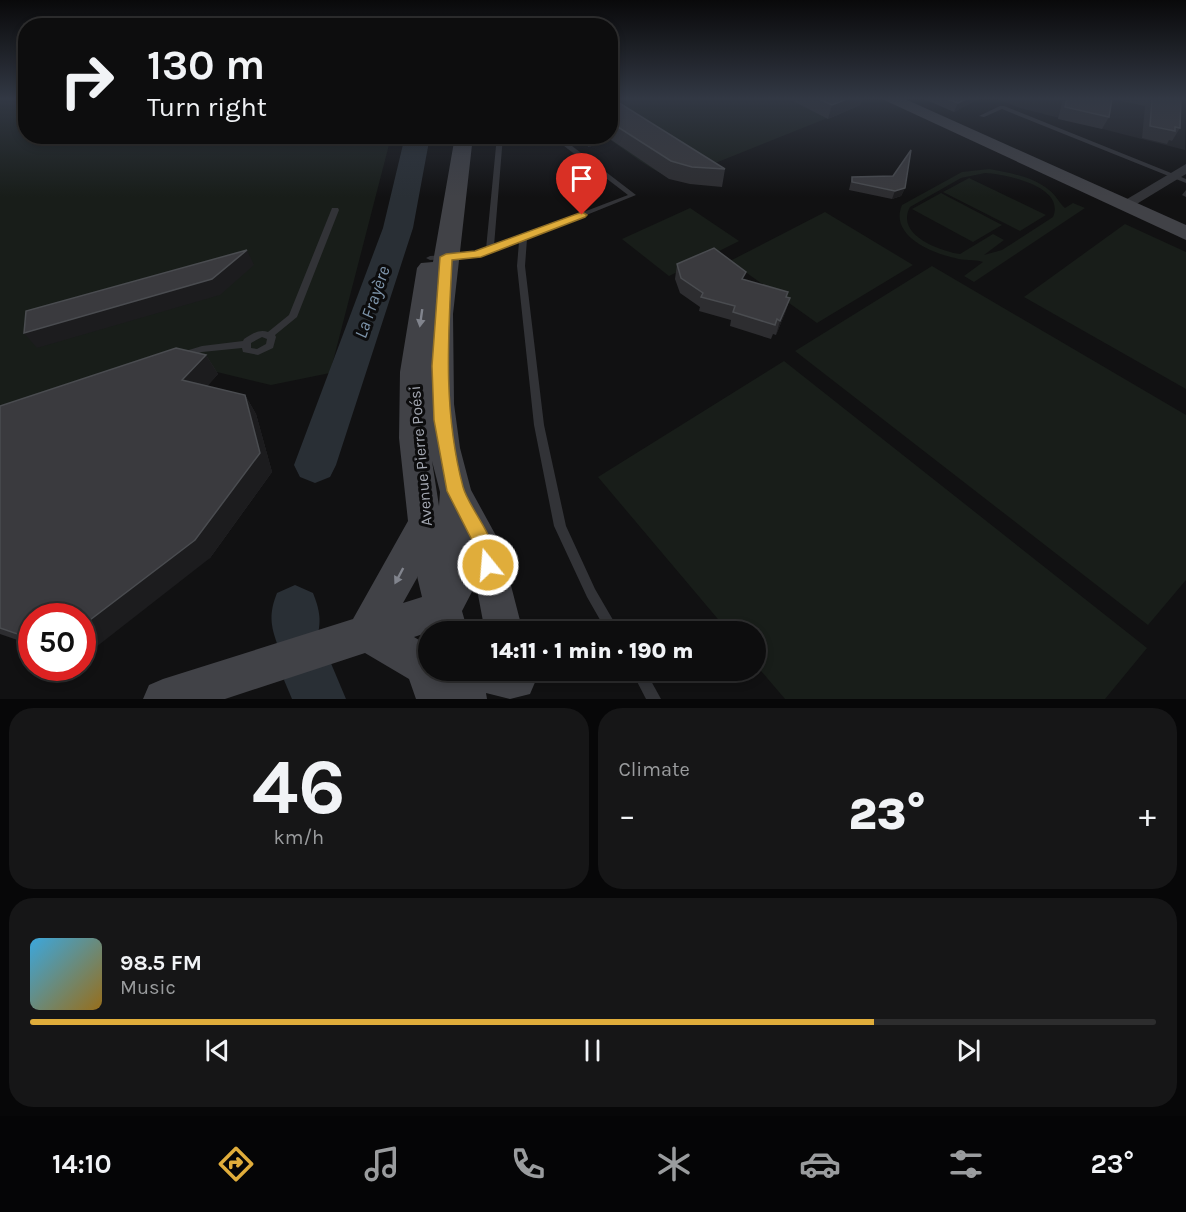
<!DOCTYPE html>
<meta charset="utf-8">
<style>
body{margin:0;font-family:Karla,sans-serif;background:#161617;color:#f1f3f6;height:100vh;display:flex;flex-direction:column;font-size:22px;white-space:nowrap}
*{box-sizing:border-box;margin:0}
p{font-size:20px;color:#9a9c9e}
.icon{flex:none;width:33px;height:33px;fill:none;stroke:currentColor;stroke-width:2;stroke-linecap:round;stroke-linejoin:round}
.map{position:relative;height:699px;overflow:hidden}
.details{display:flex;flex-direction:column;gap:9px;padding:9px;background:#070708;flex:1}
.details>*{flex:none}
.guide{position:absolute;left:18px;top:18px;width:600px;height:126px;border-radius:24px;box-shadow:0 3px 9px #0003,0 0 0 2px #2d2d2e;background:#0d0d0e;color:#f1f3f6;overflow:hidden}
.speed{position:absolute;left:18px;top:603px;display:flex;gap:12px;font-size:30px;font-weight:700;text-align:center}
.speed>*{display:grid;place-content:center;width:78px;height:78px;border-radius:50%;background:#0d0d0e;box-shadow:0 3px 9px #0003,0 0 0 2px #2d2d2e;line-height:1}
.speed .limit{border:9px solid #d22;background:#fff;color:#111}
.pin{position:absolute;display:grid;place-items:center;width:51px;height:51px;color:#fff;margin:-62px -26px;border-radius:50% 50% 50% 0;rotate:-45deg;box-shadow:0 0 6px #0007}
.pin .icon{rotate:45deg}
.me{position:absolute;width:66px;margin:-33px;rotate:343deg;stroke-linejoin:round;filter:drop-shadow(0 0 4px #0008)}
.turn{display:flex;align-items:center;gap:21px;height:126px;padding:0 30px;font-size:27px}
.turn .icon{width:78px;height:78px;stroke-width:2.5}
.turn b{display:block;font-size:42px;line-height:51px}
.big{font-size:45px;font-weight:800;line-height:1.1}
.details .tile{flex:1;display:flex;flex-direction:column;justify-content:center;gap:9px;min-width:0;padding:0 21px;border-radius:24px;background:#161617}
.details .dial{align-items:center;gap:0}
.dial b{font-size:78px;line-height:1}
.song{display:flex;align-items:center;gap:18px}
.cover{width:72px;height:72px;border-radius:9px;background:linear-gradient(135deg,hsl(200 70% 55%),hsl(40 70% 35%))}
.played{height:6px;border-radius:3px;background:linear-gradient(90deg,#e0ad3b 75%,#2d2d2e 75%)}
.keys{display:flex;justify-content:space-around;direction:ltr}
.heat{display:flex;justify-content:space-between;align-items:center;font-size:33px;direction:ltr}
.details .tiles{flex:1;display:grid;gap:9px;grid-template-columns:1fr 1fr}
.tile:last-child{grid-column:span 2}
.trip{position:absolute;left:418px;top:621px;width:348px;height:60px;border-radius:30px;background:#0d0d0e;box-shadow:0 3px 9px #0003,0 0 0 2px #2d2d2e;font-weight:800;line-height:60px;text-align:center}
.tabs{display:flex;height:96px;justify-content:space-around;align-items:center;background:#050506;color:#9a9c9e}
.tabs .icon{width:42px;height:42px}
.tabs .on{color:#e0ad3b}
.tabs b{font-size:27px;color:#f1f3f6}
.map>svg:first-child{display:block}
.built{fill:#1d1d1f}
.green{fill:#181d19;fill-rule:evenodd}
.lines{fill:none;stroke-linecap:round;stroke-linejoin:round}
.river{fill:#292f35;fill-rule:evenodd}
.lane{fill:#323337;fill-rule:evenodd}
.street{fill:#323337;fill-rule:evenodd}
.secondary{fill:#414247;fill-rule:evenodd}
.wall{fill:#2d2d30}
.shaded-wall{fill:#1c1c1e}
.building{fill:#3a3a3e;stroke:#4a4c50;stroke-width:1.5}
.oneway{fill:#81848d}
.route{fill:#e0ad3b;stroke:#927026;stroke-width:1.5}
.labels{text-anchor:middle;stroke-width:6;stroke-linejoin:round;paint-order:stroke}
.street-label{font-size:16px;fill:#a4a8b2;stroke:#0c0c0d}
.water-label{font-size:18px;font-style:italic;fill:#7d94aa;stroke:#0c0c0d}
</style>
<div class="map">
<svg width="1186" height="699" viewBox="0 0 1186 699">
<rect width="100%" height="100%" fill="#111112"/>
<path class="built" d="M997,99H1186L1185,150L1020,108Z"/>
<g class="green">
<path d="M0,99H25L26,136L391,137L330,373L271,385L188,365L0,430Z"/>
<path d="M611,99H847L860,105L698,170L704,185C664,183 637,158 606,137L610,136Z"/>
<path d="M989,169C1010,173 1031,176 1049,190C1056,195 1059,203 1065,208L1073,203L1085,208L974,282L964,276L983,262C974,259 964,261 955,258C931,253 889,235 902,205L962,172ZM985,173C1005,174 1066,186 1053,217L1002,250L984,255L1004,240L993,234L960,254C940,251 895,235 910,207L961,178Z"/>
<path d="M969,178L1046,215L1020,231L943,192Z"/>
<path d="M941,193L1002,225L973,242L912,209Z"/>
<path d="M690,208L739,241L669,276L622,239Z"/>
<path d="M825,212L913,265L817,323L730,261Z"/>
<path d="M1125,224L1186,252V389L1024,297Z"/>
<path d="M932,266L1186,415V580L1148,625L795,351Z"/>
<path d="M784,361L1147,648L1105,699H785L756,665V632L728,631L598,477Z"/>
</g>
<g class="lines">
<g class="river">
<path d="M405,136H430L413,228L336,465L330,477L315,483L300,477L294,465L383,228Z"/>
<path d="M295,585L313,593C321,613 322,625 314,646L296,653L278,646C270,625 269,613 277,593Z"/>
<path d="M311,653L330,661L346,699H292L284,680L292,661Z"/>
</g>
<g class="lane">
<path d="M1000,106H1004L1186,179V183L1002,109L984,117L979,116Z"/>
<path d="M497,136H503L494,246L628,195L551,136H559L636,195L527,239L525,266L544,425L566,526L595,589L620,632H607L587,597L554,526L534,425L517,266L519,242L477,257L430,260L426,258L430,256L476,253L486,249Z"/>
<path d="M332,208H338L339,210L297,317L275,335L276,337L273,348L258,355L243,352L242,348L202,352L182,358L179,357L177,355L179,353L202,346L243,341L244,339C252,334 259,329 268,332L289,315ZM262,337L267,339L266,344L257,349L251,348V343Z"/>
<path d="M631,670H645L661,699H646Z"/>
</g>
<path class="street" d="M1186,164V174L1130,208H1120L1117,205Z"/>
<g class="secondary">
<path d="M882,99H905L1186,225V240Z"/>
<path d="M455,136H473L453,314L454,404L460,448L471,490L500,543L523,632H485L476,584L462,611L468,632H429L414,637L429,646V670H532L536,680L530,694L510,699L486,693L487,699H416L409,679L365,653L225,699H143L149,685L163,679L353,619L408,521L399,438L400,372L417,268L421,263L433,262ZM432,461L440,492L439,506ZM417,576L422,597L403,603L417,578Z"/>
</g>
</g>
<g class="wall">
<path d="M610,99L725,169L722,187L690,184L669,179L610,139L589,147L574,136H610Z"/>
<path d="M789,99H862L860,105L828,119Z"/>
<path d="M924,99H978L954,112Z"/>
<path d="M1063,99H1181L1180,128L1172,141L1169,140L1167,144L1142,138L1145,106L1112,99L1109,117L1102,129L1058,119Z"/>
<path d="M852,177L905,188L901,196L892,199L849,190Z"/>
<path d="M1186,190V197L1182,195Z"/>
<path d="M677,264L744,280L790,298L785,313L776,335L773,334L771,339L730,326L731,320L699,311L700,307L680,293L675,279Z"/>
<path d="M206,355L218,374L207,386L245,395L256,414L272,472L210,558L32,616V645L0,634V406Z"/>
</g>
<g class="shaded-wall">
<path d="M847,99H862L860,105L828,119L832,105Z"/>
<path d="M966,99H978L954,112L958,103Z"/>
<path d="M589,136H610V139L589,147Z"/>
<path d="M905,188L901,196L892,199L895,191Z"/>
<path d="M247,250L254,265L220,295L37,348L24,333Z"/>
<path d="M790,298L785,313L776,335L780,321Z"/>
<path d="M206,355L218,374L195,400L182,380Z"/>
<path d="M245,395L256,414L272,472L210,558L82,658V626Z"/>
</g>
<g class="building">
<path d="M610,99H613L725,169L692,167L671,161L610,122Z"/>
<path d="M819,99H847L832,105Z"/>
<path d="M948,99H966L958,103Z"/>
<path d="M1067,99H1112L1109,117L1065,107Z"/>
<path d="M1152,99H1181L1180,128L1175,127V131L1150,126Z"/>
<path d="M911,150L905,188L895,191L852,182V177L893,176Z"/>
<path d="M714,248L746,272L742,279L788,292L786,297L790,298L780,321L777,319L775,325L733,312L735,306L701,297L703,293L681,278L677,264Z"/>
<path d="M247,250L212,279L24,333L26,311Z"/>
<path d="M176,348L206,355L182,380L245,395L260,453L195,540L82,626V616H32V639L0,628V406Z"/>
</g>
<defs><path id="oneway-solid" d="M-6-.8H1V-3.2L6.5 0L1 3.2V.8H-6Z" transform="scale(1.5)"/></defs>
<g class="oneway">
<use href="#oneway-solid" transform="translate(421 318) rotate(98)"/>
<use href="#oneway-solid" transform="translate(399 576) rotate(118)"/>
</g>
<linearGradient id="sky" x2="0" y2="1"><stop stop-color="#09090a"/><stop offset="0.5" stop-color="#323844"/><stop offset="1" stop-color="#323844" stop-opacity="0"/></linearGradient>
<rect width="1186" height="197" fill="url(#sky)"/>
<path class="route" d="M582,212L587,215L585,217L481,257L452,260C448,338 443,412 463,487C469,510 505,547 494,571L488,573L482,571L474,544L447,491L434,420L432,366L440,257L446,254L475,251Z"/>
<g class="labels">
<g class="street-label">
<text transform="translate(420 456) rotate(-95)" y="6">Avenue Pierre Poési</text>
</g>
<g class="water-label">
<text transform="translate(372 302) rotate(-71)" y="6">La Frayère</text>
</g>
</g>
</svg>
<div class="speed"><div class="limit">50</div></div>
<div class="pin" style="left:582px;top:215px;background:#d93025"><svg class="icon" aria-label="arrive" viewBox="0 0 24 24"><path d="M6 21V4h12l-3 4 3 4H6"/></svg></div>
<svg class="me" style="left:488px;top:565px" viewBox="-20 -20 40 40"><circle r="17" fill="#e0ad3b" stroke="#fff" stroke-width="3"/><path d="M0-11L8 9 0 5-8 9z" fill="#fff"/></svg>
<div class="trip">14:11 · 1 min · 190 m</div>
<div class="guide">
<div class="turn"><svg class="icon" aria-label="right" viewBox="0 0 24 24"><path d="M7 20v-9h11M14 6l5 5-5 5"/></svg><div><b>130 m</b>Turn right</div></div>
</div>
</div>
<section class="details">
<div class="tiles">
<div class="tile dial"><b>46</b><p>km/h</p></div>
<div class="tile"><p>Climate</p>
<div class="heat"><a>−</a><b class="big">23°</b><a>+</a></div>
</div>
<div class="tile">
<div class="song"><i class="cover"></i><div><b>98.5 FM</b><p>Music</p></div></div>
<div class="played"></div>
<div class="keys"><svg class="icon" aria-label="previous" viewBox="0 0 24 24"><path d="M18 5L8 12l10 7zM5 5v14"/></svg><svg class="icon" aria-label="pause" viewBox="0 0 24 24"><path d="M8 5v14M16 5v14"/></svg><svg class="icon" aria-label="next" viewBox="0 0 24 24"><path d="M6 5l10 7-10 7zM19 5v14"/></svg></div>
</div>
</div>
</section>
<nav class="tabs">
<b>14:10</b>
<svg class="icon on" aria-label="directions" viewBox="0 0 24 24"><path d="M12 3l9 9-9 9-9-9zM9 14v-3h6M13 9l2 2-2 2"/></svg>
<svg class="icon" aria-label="music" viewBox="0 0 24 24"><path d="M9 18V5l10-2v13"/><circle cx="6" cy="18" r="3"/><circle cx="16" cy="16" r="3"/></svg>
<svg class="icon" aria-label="phone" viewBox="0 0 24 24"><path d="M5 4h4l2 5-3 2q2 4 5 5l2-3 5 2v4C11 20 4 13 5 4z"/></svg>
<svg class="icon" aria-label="climate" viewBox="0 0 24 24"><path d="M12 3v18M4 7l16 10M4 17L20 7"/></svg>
<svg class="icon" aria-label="car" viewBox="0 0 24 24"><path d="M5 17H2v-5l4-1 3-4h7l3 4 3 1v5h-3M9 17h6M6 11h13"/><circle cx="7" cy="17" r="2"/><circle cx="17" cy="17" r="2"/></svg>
<svg class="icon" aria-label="filters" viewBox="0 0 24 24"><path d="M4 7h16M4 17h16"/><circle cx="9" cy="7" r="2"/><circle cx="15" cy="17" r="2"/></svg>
<b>23°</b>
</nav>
